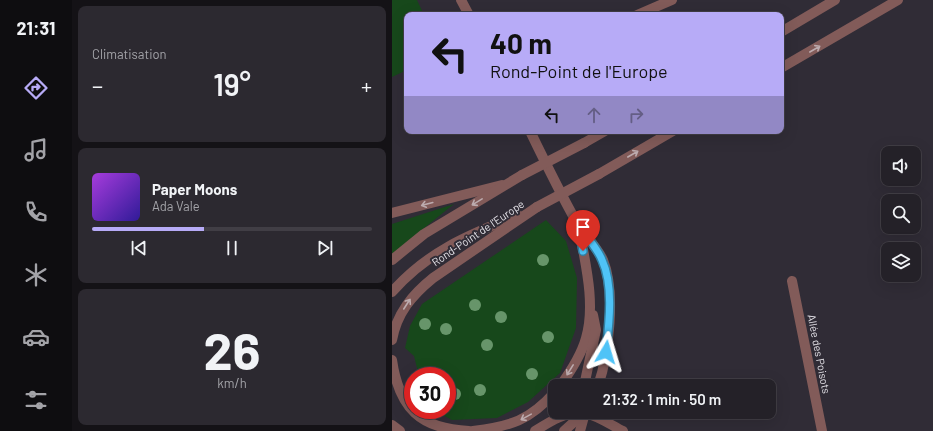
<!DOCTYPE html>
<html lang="fr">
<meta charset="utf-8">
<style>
body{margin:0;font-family:Barlow,sans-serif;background:#2c2930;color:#f1f3f6;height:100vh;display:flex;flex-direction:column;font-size:15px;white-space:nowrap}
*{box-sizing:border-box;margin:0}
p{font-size:13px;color:#a3a3a8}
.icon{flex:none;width:22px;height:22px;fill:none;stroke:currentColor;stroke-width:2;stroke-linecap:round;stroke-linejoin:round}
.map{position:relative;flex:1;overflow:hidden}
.sheet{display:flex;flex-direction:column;gap:6px;padding:6px;background:#141216;width:320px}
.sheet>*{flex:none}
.top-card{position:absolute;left:12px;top:12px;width:380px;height:122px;border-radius:8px;box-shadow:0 4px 16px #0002,0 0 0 1px #413e45;background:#b7abf7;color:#111;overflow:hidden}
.buttons{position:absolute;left:489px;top:146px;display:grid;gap:8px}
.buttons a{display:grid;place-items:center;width:40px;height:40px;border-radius:8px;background:#242128;box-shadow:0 4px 16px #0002,0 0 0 1px #413e45;font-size:20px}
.speed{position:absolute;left:12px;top:367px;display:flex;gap:8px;font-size:20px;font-weight:700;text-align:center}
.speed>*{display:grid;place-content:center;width:52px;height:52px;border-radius:50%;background:#242128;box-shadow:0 4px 16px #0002,0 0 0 1px #413e45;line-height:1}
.speed .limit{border:6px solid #d22;background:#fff;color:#111}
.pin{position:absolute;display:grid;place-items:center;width:34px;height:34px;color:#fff;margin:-41px -17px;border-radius:50% 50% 50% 0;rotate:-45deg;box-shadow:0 0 4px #0007}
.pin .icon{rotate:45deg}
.me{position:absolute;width:44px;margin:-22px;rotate:7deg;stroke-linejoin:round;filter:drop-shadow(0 0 3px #0008)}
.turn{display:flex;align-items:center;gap:14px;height:84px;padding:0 20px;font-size:18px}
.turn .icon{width:52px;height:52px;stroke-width:2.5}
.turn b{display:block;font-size:28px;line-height:34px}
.lanes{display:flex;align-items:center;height:38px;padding:0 20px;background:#0003;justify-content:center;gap:20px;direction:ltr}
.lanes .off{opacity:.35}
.big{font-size:30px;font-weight:600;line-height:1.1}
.sheet .tile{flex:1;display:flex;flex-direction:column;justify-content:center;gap:6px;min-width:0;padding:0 14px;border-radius:8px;background:#2c2930}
.sheet .dial{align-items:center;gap:0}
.dial b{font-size:52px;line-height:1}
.song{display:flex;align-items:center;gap:12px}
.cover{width:48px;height:48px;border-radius:6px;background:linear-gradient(135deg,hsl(280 70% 55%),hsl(250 70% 35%))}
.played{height:4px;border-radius:2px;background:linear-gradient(90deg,#b7abf7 40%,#413e45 40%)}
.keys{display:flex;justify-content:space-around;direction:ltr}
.heat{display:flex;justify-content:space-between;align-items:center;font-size:22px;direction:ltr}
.trip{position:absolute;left:156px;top:379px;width:228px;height:40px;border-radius:8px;background:#242128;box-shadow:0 4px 16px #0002,0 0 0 1px #413e45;font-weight:600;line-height:40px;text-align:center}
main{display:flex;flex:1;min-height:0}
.tabs{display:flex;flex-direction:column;width:72px;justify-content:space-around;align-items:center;background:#0e0d10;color:#a3a3a8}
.tabs .icon{width:28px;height:28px}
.tabs .active{color:#b7abf7}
.tabs b{font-size:18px;color:#f1f3f6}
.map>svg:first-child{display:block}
.green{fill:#17481b}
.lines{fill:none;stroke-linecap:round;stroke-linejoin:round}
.service{stroke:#825b59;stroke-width:10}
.minor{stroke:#825b59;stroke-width:10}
.minor-bridge{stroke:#825b59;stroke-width:10}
.tree{fill:#67956a}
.oneway{stroke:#bcabae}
.route-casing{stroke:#337fa1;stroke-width:10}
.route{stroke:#4fc3f7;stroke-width:7}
.labels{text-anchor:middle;stroke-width:4;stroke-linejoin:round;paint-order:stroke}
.street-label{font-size:11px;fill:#e3e1e7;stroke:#302c36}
</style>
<main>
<nav class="tabs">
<b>21:31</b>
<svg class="icon active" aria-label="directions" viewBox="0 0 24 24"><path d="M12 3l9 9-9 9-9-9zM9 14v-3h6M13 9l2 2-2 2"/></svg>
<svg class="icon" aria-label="music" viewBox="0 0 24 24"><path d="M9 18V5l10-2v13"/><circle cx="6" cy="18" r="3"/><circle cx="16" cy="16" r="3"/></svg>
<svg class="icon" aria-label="phone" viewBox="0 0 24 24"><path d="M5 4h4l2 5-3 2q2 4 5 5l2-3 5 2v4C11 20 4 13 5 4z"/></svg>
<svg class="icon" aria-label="climate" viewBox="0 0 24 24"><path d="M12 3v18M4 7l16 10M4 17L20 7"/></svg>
<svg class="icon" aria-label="car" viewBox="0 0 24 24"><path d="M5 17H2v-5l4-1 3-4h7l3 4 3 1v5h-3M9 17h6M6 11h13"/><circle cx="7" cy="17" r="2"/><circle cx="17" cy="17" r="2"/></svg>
<svg class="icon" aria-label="filters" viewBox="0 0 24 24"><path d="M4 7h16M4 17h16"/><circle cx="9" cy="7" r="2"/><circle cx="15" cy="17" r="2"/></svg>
</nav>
<section class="sheet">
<div class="tile"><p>Climatisation</p>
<div class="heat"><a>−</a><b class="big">19°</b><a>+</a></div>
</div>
<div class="tile">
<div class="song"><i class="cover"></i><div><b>Paper Moons</b><p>Ada Vale</p></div></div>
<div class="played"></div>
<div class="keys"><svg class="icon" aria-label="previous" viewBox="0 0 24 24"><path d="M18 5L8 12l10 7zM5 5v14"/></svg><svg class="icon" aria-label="pause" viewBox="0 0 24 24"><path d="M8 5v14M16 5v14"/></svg><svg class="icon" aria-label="next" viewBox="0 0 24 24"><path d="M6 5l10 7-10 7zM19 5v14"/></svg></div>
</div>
<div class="tile dial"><b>26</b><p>km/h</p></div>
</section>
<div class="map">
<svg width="541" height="431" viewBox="0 0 541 431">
<rect width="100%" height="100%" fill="#302c36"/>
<g class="green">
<path d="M0,0H25L32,15H15V70L0,77Z"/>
<path d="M62,204L0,254V224Z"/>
<path d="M154,220L174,241L185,278L184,328L168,373L136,402L105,418L60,420L41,410H55V376H27L22,356L13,348L18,326L30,304Z"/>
</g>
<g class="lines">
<g class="service">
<path d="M245,15L280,0"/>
<path d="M0,213L110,185"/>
<path d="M400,281L430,431"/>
<path d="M188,431L193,413"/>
</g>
<g class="minor">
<path d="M69,0L77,15"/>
<path d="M389,32L443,0"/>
<path d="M389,68L506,0"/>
<path d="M138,131C153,162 168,193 185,223C192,235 205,247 211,260C224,292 217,354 206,386"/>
<path d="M192,143L213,131"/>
<path d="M207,174L281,131"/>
<path d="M0,260L32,234L130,175"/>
<path d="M0,292C36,251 77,235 126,215"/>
<path d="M0,340C5,313 20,295 41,278L145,207"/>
<path d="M0,360C7,408 28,429 77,431"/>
<path d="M168,386C179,371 189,356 194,338C204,304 193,262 187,228"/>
<path d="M192,386L204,330L201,315"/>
<path d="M0,425L8,431"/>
<path d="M81,431C119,426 137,421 163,392"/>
<path d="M143,431C157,422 176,410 193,413C206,416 219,425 231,431"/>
<path d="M172,431L193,412"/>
</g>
<g class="minor-bridge">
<path d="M130,175L192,143"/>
<path d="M145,207L207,174"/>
</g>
</g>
<g class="tree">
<circle cx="151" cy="260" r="6"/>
<circle cx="83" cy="305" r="6"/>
<circle cx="109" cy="317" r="6"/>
<circle cx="33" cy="324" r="6"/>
<circle cx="54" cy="329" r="6"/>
<circle cx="156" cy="337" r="6"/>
<circle cx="95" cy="345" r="6"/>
<circle cx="140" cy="374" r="6"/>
<circle cx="88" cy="390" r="6"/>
<circle cx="63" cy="394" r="6"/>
</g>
<defs><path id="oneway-shaft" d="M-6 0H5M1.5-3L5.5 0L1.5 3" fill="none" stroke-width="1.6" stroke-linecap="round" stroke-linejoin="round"/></defs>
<g class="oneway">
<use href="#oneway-shaft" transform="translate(423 49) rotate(-30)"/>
<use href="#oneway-shaft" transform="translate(241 154) rotate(-30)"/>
<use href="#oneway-shaft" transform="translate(85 202) rotate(149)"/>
<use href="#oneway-shaft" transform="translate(35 204) rotate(165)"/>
<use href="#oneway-shaft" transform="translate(15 304) rotate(-57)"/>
<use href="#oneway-shaft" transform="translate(178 370) rotate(122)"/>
<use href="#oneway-shaft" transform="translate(134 417) rotate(151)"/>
</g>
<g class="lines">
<g class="route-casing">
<path id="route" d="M191,251L186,224C193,235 206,249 210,260C222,286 217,324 214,352"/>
</g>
<use href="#route" class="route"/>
</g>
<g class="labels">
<g class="street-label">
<text transform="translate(86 233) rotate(-34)" y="4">Rond-Point de l'Europe</text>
<text transform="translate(427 354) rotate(79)" y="4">Allée des Poisots</text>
</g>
</g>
</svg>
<div class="buttons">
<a><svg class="icon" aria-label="sound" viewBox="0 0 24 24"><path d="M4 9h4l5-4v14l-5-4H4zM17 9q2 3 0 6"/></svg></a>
<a><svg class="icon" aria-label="search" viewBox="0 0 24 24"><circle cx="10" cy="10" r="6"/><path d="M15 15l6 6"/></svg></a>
<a><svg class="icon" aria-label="layers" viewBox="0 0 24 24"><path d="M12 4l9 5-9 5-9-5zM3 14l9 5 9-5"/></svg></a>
</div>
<div class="speed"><div class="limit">30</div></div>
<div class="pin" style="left:191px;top:251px;background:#d93025"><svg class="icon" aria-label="arrive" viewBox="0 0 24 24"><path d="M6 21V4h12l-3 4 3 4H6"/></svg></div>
<svg class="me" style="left:214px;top:352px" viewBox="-20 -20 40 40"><path d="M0-17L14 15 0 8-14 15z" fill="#4fc3f7" stroke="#fff" stroke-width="4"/></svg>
<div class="trip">21:32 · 1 min · 50 m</div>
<div class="top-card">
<div class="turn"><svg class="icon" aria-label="left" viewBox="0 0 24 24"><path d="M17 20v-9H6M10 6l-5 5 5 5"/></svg><div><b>40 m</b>Rond-Point de l'Europe</div></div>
<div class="lanes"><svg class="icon" aria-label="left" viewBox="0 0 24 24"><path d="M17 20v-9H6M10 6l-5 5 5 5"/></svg><svg class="icon off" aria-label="ahead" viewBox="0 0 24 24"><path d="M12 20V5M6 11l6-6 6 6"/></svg><svg class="icon off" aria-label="right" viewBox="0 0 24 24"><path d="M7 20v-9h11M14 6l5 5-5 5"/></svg></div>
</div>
</div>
</main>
